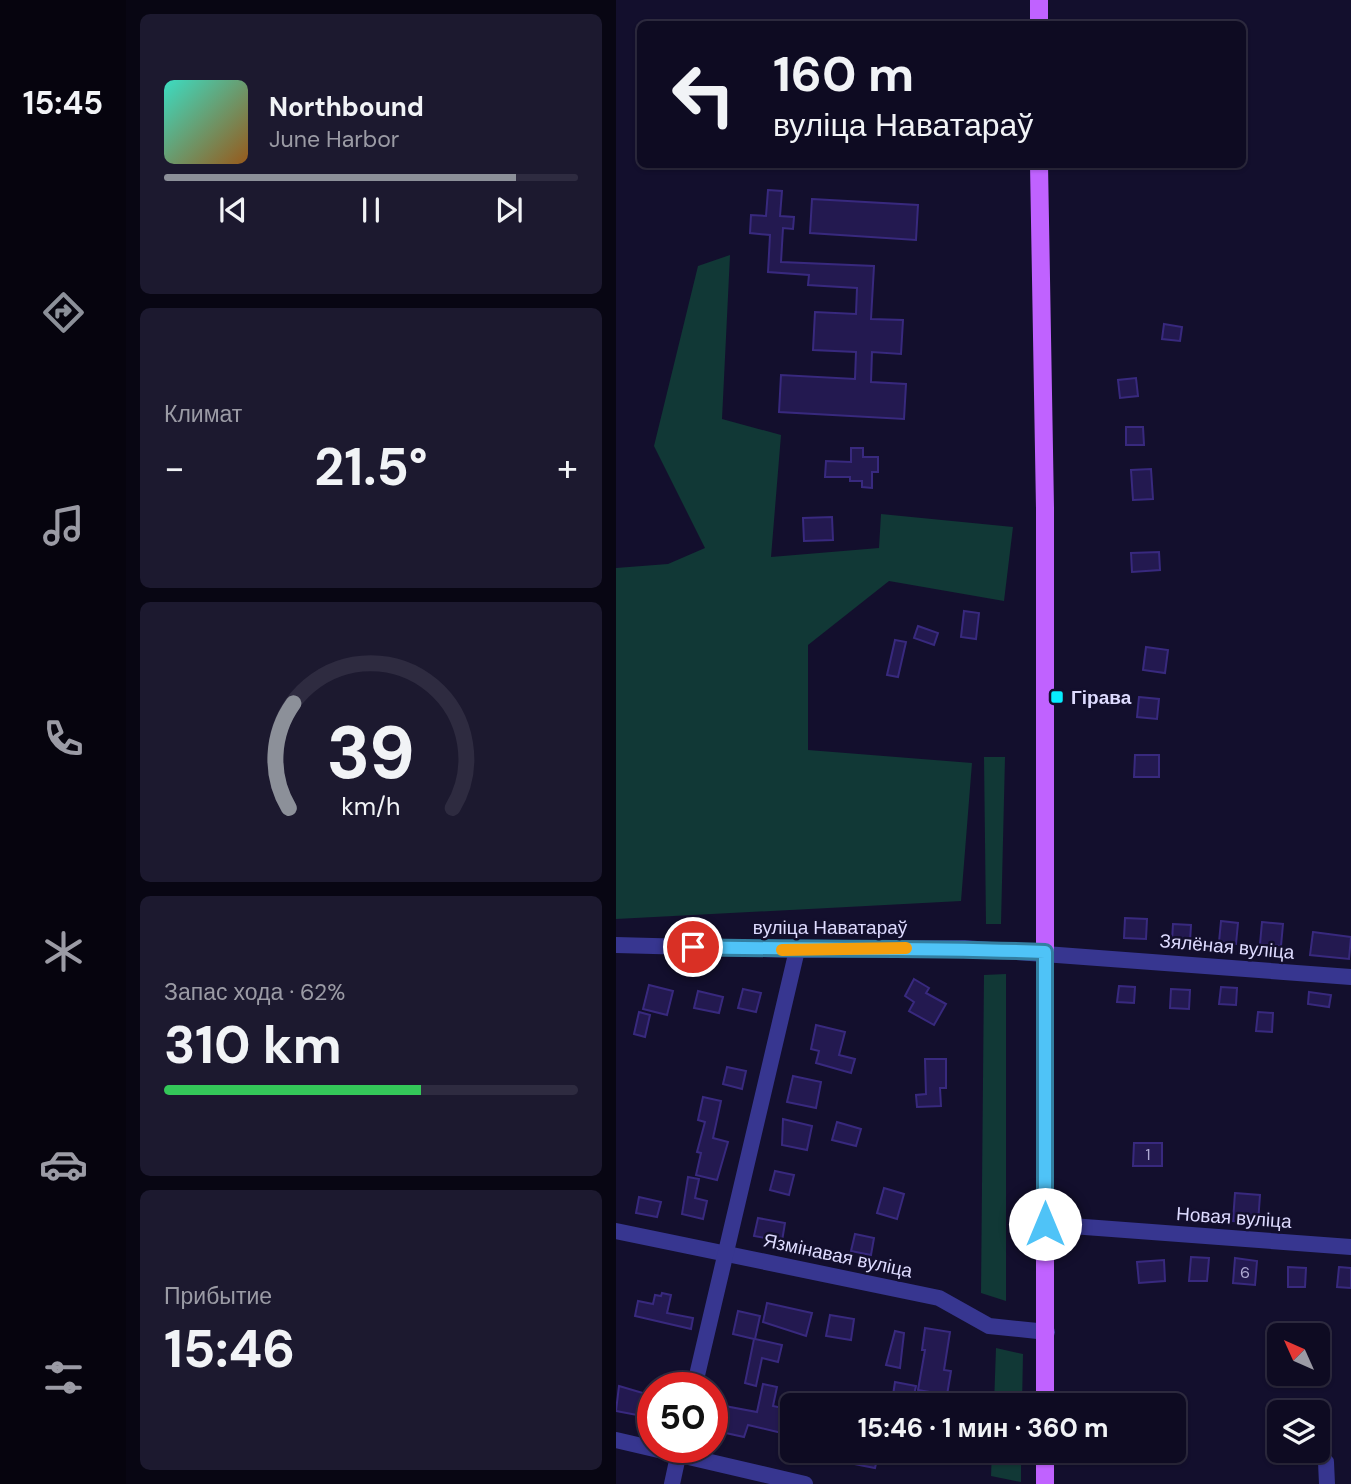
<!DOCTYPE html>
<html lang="ru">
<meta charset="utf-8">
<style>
body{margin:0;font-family:"DM Sans",sans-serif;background:#1c192f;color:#f1f3f6;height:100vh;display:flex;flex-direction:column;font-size:26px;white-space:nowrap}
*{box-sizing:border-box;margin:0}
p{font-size:23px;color:#9b9ba5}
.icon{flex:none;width:38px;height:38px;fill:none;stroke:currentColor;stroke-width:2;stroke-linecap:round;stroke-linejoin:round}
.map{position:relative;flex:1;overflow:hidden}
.drawer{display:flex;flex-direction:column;gap:14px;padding:14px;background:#080613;width:490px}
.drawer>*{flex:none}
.hud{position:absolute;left:21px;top:21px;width:609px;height:147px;border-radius:10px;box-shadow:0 2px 5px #0004,0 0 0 2px #2e2b40;background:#0e0b22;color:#f1f3f6;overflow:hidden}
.needle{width:46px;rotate:315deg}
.fabs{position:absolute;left:651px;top:1323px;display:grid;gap:14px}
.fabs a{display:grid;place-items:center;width:63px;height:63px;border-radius:10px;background:#0e0b22;box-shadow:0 2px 5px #0004,0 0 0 2px #2e2b40;font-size:35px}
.speed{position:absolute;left:21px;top:1372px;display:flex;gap:14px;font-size:35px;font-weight:700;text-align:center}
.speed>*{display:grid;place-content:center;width:91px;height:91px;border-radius:50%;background:#0e0b22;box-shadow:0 2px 5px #0004,0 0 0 2px #2e2b40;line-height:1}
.speed .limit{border:10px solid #d22;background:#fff;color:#111}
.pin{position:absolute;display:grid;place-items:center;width:60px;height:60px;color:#fff;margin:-30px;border:4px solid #fff;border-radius:50%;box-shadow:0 2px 7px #0007}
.me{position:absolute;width:77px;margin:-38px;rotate:0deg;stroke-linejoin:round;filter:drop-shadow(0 0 5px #0008)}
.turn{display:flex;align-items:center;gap:24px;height:147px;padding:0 21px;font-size:32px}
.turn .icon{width:91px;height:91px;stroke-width:2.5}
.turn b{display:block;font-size:49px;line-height:60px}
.big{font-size:52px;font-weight:700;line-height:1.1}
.drawer .tile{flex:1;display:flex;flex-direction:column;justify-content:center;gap:10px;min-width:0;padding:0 24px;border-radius:10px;background:#1c192f}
.drawer .dial{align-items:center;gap:0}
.dial svg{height:182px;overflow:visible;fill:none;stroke:#2e2b40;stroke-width:7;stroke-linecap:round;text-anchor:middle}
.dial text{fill:#f1f3f6;stroke:none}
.song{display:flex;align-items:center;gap:21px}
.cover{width:84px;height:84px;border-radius:10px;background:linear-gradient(135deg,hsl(170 70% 55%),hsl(30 70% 35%))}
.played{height:7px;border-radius:4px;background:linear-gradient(90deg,#8c9099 85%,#2e2b40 85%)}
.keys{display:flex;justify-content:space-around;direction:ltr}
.heat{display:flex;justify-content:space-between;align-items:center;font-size:38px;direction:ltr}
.charge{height:10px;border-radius:5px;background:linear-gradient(90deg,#34c759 62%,#2e2b40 0)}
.trip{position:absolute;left:164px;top:1393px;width:406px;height:70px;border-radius:10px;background:#0e0b22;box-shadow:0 2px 5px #0004,0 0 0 2px #2e2b40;font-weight:700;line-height:70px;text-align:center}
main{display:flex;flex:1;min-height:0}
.dock{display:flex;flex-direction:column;width:126px;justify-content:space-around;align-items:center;background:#06040e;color:#9b9ba5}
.dock .icon{width:49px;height:49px}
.dock .active{color:#8c9099}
.dock b{font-size:32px;color:#f1f3f6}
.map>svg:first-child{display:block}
.green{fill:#113836}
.building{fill:#231950;stroke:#38297e;stroke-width:2}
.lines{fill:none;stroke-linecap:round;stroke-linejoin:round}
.minor{stroke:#373690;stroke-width:16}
.major{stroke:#c062ff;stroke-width:18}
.route-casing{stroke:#337fa1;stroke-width:18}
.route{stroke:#4fc3f7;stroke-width:12}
.slow{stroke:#f59e0b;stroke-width:12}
.poi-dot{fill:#07edff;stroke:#130f2d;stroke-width:2.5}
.labels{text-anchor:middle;stroke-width:5;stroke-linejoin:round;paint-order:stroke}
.number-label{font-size:16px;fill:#afaad3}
.poi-label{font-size:19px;font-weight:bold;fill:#dedbff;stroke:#130f2d;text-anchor:start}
.street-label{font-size:19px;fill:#dedbff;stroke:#130f2d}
</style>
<main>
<nav class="dock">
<b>15:45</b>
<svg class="icon active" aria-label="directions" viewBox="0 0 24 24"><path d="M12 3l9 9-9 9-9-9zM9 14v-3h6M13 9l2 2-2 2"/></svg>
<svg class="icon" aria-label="music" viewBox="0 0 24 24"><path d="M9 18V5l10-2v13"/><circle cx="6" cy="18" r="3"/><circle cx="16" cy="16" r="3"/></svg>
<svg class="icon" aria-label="phone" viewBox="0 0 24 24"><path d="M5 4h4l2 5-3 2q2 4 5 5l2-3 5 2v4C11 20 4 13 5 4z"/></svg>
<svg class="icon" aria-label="climate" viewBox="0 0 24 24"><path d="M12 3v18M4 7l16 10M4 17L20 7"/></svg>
<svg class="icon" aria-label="car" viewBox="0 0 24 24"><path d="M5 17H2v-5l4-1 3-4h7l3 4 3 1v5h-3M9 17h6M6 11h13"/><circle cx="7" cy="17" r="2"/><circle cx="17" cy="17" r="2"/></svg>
<svg class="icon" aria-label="filters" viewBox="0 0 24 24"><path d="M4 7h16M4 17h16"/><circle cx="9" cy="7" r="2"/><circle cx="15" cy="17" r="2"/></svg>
</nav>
<section class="drawer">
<div class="tile">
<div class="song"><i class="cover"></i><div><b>Northbound</b><p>June Harbor</p></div></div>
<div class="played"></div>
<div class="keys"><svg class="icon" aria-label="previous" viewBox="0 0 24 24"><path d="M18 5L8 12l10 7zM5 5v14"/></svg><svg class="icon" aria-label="pause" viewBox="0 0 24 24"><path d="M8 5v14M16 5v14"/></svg><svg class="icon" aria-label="next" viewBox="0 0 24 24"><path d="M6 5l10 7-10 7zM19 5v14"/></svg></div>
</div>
<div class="tile"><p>Климат</p>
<div class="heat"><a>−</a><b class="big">21.5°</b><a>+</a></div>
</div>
<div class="tile dial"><svg viewBox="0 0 100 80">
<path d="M14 69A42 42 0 1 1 86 69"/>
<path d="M14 69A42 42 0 0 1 16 23" stroke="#8c9099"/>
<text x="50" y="56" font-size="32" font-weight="700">39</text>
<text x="50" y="72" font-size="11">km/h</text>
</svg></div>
<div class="tile"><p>Запас хода · 62%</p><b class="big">310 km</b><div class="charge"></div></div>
<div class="tile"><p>Прибытие</p><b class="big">15:46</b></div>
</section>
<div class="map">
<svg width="735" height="1484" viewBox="0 0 735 1484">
<rect width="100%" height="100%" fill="#130f2d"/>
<g class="green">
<path d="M114,255L106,419L165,435L155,557L263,548L265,514L397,527L388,601L273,581L192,645V750L356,763L345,901L0,919V568L52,564L89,548L38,446L82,266Z"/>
<path d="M368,757H389L385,924H370Z"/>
<path d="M390,974V1301L365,1293L368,975Z"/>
<path d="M380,1348L407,1354L406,1405H378Z"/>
<path d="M376,1451H405V1482L375,1476Z"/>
</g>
<g class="building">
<path d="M152,190L166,191L164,216L178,217L177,229L167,228L165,262L258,266L255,319L287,320L285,354L256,352L255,382L290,384L288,419L163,412L165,375L239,379L240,352L197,350L199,312L240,314L241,288L192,285L193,275L152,272L154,235L134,233L135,215L150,216Z"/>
<path d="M196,199L302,205L300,240L194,233Z"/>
<path d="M548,324L566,327L564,341L546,339Z"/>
<path d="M520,378L522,396L504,398L502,380Z"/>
<path d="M510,427H527L528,445H510Z"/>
<path d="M235,448H247V457H262V472H256V488L246,487V481H234V477H209L210,461L235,462Z"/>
<path d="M535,469L537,499L517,500L515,470Z"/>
<path d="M216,517L217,540L188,541L187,518Z"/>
<path d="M543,552L544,570L516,572L515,553Z"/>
<path d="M348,611L363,613L360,639L345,637Z"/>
<path d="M302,626L322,633L318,645L298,638Z"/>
<path d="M279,640L290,642L282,677L271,675Z"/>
<path d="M530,647L552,650L549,673L527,670Z"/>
<path d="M523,697L543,699L541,719L521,717Z"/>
<path d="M519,755H543V777H518Z"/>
<path d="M509,918L531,919L530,939L508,938Z"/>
<path d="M605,921L622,923L620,944L603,942Z"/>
<path d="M646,922L667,924L665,946L644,944Z"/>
<path d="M557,924L575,925L574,942L556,941Z"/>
<path d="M697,932L735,937L733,959L694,955Z"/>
<path d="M298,979L313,988L310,993L330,1004L318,1025L293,1011L298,1002L289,996Z"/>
<path d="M33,985L57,991L51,1015L27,1009Z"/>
<path d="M503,986L519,987L518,1003L501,1002Z"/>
<path d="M605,987L621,988L620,1005L603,1004Z"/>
<path d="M127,989L145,993L140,1012L122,1008Z"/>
<path d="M555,989L574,990L573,1009L554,1008Z"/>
<path d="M82,991L107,997L103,1013L78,1008Z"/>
<path d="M693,992L715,995L713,1007L692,1004Z"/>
<path d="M23,1012L34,1015L29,1037L18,1034Z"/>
<path d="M642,1012L657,1013L656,1032L640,1031Z"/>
<path d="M200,1025L229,1032L223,1055L239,1059L235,1073L200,1063L203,1051L195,1049Z"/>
<path d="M309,1059H330V1088H324L325,1106L301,1107L300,1095L310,1094Z"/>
<path d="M111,1067L130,1071L126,1089L107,1084Z"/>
<path d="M177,1076L205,1082L200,1108L171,1102Z"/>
<path d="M87,1097L105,1101L97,1138L112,1142L101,1180L80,1175L85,1153L81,1152L89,1122L82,1120Z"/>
<path d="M167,1119L196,1126L191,1150L166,1145Z"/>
<path d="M221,1122L245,1129L240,1146L216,1140Z"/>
<path d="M518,1143H546V1166H517Z"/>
<path d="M159,1171L178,1175L173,1195L154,1190Z"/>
<path d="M72,1177L83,1179L79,1198L91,1201L87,1219L66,1214Z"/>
<path d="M268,1188L288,1194L281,1219L261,1213Z"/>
<path d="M619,1193L644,1195L642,1223L617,1221Z"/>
<path d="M23,1197L45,1202L41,1217L20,1213Z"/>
<path d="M142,1218L169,1223L166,1241L138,1236Z"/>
<path d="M239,1234L258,1238L255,1255L235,1251Z"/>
<path d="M575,1257L593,1258L591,1281H573Z"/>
<path d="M619,1258L641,1261L639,1285L617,1283Z"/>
<path d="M548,1260L549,1281L523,1283L521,1262Z"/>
<path d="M672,1267L690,1268L689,1287H672Z"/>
<path d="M723,1267L735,1268V1288L721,1287Z"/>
<path d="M46,1293L55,1295L51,1313L77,1318L75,1329L19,1316L22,1301L37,1304L39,1295L45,1296Z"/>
<path d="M151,1303L196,1313L190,1336L147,1322Z"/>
<path d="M122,1311L144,1316L139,1339L166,1345L162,1362L146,1358L140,1386L129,1383L138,1339L117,1334Z"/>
<path d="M214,1315L238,1319L235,1340L210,1336Z"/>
<path d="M309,1328L334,1332L328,1370L335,1371L331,1395L302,1390L309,1350H306Z"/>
<path d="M279,1331L288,1333L284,1368L270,1365Z"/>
<path d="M279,1382L300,1386L297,1399L277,1395Z"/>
<path d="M147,1384L161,1387L157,1406L176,1410L170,1434L132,1425L128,1437L96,1430L98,1404L141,1412Z"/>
<path d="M3,1386L37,1396V1418L0,1411Z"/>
<path d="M241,1451H263L259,1468L238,1464Z"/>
</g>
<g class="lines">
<g class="minor">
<path d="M0,945L181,950L348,948L735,977"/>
<path d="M429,1224L735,1247"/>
<path d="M0,1231L323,1298L373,1326L431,1332"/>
<path d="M78,1388L181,950"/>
<path d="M0,1440L189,1484"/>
<path d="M710,1462L711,1484"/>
<path d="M56,1484L64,1447"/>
</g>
<g class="major">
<path d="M423,24V0"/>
<path d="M423,164L429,508V1405"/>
<path d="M429,1451V1484"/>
</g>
</g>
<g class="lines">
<g class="route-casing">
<path id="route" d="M77,947C195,950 312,947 429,952V1224"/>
</g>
<use href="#route" class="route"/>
<path class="slow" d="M166,950L290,948"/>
</g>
<rect class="poi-dot" x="434" y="690" width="14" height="14" rx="3.5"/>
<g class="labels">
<g class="number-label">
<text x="532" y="1160">1</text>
<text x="629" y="1278">6</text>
</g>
<g class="poi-label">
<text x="455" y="704">Гірава</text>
</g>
<g class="street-label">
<text x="214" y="934">вуліца Наватараў</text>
<text transform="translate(611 946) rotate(5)" y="7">Зялёная вуліца</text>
<text transform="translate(618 1217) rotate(4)" y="7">Новая вуліца</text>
<text transform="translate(222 1255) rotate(12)" y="7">Язмінавая вуліца</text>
</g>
</g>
</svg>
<div class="fabs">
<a><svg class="needle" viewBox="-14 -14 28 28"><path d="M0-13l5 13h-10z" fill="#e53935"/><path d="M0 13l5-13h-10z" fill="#9b9ba5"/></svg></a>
<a><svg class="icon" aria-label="layers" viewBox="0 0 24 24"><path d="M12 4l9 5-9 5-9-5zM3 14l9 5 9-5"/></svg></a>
</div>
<div class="speed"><div class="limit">50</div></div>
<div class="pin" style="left:77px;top:947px;background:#d93025"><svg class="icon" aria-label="arrive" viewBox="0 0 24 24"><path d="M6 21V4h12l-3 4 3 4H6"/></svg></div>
<svg class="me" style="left:429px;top:1224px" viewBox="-20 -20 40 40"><circle r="19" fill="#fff"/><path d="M0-13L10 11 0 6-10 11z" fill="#4fc3f7"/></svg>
<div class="trip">15:46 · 1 мин · 360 m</div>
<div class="hud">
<div class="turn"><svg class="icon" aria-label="left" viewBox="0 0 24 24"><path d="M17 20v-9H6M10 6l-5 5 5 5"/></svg><div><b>160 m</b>вуліца Наватараў</div></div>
</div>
</div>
</main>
